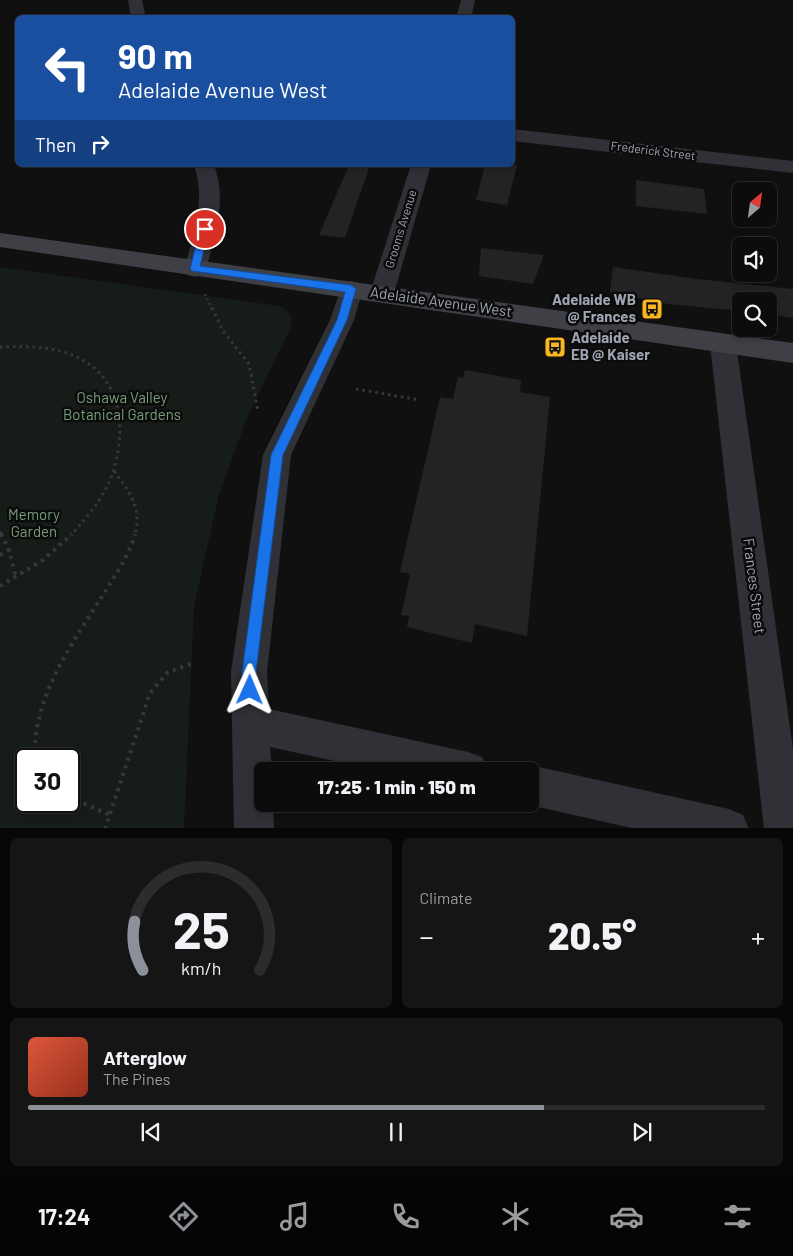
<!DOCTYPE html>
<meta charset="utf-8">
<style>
body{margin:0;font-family:Barlow,sans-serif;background:#151516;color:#f1f3f6;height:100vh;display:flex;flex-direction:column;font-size:19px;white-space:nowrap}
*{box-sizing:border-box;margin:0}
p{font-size:16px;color:#9a9b9d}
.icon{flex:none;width:28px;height:28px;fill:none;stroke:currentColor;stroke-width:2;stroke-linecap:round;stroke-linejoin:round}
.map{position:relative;height:828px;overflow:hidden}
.details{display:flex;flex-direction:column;gap:10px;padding:10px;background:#070707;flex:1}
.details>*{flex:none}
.guide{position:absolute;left:15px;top:15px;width:500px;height:152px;border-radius:8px;box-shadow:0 2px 8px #0003,0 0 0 1px #2c2c2e;background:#1a4fa0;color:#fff;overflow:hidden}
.needle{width:32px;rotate:29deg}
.fabs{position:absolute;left:732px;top:182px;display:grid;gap:10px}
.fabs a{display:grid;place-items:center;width:45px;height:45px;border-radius:8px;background:#0c0c0d;box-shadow:0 2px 8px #0003,0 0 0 1px #2c2c2e;font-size:25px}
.speed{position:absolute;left:15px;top:748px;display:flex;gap:10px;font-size:25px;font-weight:700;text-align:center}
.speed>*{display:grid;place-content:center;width:65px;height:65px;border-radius:50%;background:#0c0c0d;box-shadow:0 2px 8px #0003,0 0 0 1px #2c2c2e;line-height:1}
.speed .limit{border:2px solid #111;border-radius:8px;background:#fff;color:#111}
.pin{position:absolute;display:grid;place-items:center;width:42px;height:42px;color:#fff;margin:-21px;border:2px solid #fff;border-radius:50%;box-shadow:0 1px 5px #0007}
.me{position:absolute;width:55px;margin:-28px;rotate:1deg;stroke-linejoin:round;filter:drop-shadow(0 0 4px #0008)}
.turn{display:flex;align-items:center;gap:18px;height:105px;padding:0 20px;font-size:22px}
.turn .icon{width:65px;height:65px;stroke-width:2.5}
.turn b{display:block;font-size:35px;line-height:42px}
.then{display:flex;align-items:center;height:48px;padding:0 20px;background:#0003;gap:10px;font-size:19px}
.big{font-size:38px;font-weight:800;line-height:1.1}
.details .card{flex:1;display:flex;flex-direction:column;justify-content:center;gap:8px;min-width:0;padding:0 18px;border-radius:8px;background:#151516}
.details .dial{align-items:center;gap:0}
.dial svg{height:130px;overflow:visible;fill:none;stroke:#2c2c2e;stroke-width:7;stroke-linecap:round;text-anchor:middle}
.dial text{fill:#f1f3f6;stroke:none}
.song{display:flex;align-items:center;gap:15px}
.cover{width:60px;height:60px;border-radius:8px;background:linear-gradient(135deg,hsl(10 70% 55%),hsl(10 70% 35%))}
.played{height:5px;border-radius:2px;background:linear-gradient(90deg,#8c9099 70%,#2c2c2e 70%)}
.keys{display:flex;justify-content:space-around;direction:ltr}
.heat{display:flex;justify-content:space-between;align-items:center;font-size:28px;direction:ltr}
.details .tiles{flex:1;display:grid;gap:10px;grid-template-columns:1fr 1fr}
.card:last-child{grid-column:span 2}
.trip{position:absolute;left:254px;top:762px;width:285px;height:50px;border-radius:8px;background:#0c0c0d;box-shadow:0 2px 8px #0003,0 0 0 1px #2c2c2e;font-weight:800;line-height:50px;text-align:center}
.menu{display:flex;height:80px;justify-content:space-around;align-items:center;background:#050505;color:#9a9b9d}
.menu .icon{width:35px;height:35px}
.menu .selected{color:#8c9099}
.menu b{font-size:22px;color:#f1f3f6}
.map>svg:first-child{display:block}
.green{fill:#161c17;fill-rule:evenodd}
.building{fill:#232225}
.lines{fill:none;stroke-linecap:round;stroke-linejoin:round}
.path-far2{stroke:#36383d;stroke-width:2.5;stroke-dasharray:2 3;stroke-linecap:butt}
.path-far1{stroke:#36383d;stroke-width:3;stroke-dasharray:2.5 4;stroke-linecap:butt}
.path{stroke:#36383d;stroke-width:4;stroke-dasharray:3 5;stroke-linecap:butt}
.minor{fill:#303136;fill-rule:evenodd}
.secondary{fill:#3e4046;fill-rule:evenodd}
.route{fill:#1a73e8;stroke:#114b97}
.labels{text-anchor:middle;stroke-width:5;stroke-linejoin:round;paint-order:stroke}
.far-street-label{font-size:12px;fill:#a0a5b3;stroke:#0b0b0c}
.poi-label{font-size:15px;font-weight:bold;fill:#a0a5b3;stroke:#0b0b0c;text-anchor:end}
.street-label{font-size:15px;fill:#a0a5b3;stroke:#0b0b0c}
.park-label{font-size:15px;fill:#769f79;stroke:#0b0b0c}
</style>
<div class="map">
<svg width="793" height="829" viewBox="0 0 793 829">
<rect width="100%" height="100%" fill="#101011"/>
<path class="green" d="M0,267L279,306C290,311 293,315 291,327L246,420L219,495L194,606L184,828H0ZM26,759H69V801H26Z"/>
<g class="building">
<path d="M349,165H370L345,238L319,235Z"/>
<path d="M485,165H517L507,205L476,200Z"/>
<path d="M636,180L704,189L707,214L636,206Z"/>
<path d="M481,248L544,255L533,284L479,276Z"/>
<path d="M613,267L697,279L793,289V318L769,314V301H741V311L668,304L610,292Z"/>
<path d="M465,370L521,380L520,392L550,397L527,636L475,624L472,643L407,627L409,616L401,615L410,574L400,572L440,397L453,399L458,377L463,378Z"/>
</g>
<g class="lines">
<path class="path-far2" d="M205,294L212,309"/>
<g class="path-far1">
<path d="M212,308L223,331L249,364L258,411"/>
<path d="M0,347C26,346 55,346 79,358C126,381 127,440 109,482C100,502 85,520 71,535"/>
<path d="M356,389L420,400"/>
<path d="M114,471C130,492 142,508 135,535"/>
<path d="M0,532L2,535"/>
</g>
<g class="path">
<path d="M1,534L9,550L16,578"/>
<path d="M0,555L9,550"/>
<path d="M0,586L43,560L72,534"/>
<path d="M35,759C32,697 73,642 105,592C116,574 129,555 135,534"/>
<path d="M69,797L110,815"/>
<path d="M105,829L150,693L168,672L194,663"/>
</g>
<g class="minor">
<path d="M128,0H142L146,18H131Z"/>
<path d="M461,0H475L471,18H456Z"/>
<path d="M512,129L793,161V173L512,141Z"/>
<path d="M194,165H214C227,200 216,234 206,269L203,275L195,277L187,275L184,269C194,235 206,200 194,165Z"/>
<path d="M411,165H431L394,293L390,299L382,301L374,299L370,293Z"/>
<path d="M351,281L359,283L363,289L354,320L291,455L267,672L269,709L468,752L482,757L487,771H381L270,747L272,771H262V804H273L274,829H234L231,672L263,455L330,320L343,283Z"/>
<path d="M723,334L732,337L736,344L793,749V829H764L710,344L714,337Z"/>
<path d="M530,765L729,809L743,815L749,829H636L530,805L528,804H530V771H516Z"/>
</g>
<path class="secondary" d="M0,233L793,343V363L0,247Z"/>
</g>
<path class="route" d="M205,226L209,229L200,266L351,285L356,289L347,320L283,455L256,672L257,690L255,695L250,697L244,695L242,672L271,455L337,320L345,292L192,271L190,269L200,229Z"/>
<defs>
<g id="bus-square" transform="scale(1.125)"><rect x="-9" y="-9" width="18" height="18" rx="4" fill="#fab61f" stroke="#0b0b0c"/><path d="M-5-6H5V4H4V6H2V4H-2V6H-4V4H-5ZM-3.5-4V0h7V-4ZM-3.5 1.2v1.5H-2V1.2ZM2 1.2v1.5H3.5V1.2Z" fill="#111"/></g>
</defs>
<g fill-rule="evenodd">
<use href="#bus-square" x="652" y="309"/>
<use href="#bus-square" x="555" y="347"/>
</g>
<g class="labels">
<g class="far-street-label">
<text transform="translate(653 151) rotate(7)" y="4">Frederick Street</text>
<text transform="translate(401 229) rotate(-73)" y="4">Grooms Avenue</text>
</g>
<g class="poi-label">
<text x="636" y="305">Adelaide WB<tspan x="636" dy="17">@ Frances</tspan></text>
<text x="571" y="343" text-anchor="start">Adelaide<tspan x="571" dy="17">EB @ Kaiser</tspan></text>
</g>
<g class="street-label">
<text transform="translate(441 302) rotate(8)" y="5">Adelaide Avenue West</text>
<text transform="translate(754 586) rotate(83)" y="5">Frances Street</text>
</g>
<g class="park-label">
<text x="122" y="403">Oshawa Valley<tspan x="122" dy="17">Botanical Gardens</tspan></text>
<text x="34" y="520">Memory<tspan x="34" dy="17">Garden</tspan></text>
</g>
</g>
</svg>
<div class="fabs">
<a><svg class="needle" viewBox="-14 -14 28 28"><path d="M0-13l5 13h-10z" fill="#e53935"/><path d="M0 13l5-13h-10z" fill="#9a9b9d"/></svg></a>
<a><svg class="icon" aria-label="sound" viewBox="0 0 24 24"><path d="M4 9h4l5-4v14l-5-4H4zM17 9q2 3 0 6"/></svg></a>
<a><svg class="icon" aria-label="search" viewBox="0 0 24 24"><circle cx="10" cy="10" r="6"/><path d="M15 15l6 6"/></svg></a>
</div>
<div class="speed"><div class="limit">30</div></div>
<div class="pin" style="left:205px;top:229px;background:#d93025"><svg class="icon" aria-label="arrive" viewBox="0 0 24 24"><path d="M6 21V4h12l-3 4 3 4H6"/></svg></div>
<svg class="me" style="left:250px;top:690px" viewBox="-20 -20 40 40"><path d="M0-17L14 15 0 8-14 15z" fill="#1a73e8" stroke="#fff" stroke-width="4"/></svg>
<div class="trip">17:25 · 1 min · 150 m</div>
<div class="guide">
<div class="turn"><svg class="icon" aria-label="left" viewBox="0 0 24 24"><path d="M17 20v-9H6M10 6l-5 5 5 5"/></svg><div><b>90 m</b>Adelaide Avenue West</div></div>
<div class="then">Then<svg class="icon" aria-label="right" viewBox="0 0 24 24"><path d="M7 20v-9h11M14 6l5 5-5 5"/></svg></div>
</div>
</div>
<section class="details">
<div class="tiles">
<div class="card dial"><svg viewBox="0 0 100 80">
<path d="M14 69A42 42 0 1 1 86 69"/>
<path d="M14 69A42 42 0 0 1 9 39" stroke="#8c9099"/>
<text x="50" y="56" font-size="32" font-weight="700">25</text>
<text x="50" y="72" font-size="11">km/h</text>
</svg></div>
<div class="card"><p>Climate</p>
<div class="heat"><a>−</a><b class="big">20.5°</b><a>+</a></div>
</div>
<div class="card">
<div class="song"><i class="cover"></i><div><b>Afterglow</b><p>The Pines</p></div></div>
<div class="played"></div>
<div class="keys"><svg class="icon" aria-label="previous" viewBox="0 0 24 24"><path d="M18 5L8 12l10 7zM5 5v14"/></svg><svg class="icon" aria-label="pause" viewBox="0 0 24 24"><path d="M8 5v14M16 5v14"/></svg><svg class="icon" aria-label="next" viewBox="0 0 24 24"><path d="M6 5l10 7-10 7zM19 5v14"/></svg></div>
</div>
</div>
</section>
<nav class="menu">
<b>17:24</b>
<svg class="icon selected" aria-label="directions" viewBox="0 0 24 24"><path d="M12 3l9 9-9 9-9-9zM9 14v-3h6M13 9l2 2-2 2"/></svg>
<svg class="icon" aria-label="music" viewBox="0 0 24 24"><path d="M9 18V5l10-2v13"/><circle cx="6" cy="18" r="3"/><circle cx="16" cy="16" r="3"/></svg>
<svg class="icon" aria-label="phone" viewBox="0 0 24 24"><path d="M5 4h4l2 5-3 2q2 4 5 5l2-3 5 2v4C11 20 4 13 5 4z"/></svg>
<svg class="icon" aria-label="climate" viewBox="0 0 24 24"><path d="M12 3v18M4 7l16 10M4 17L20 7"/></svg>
<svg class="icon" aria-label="car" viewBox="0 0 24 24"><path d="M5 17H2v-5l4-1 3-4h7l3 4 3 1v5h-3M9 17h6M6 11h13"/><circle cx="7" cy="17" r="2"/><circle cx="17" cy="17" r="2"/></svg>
<svg class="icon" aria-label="filters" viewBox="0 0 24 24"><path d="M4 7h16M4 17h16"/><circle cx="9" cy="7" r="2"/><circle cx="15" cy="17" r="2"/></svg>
</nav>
